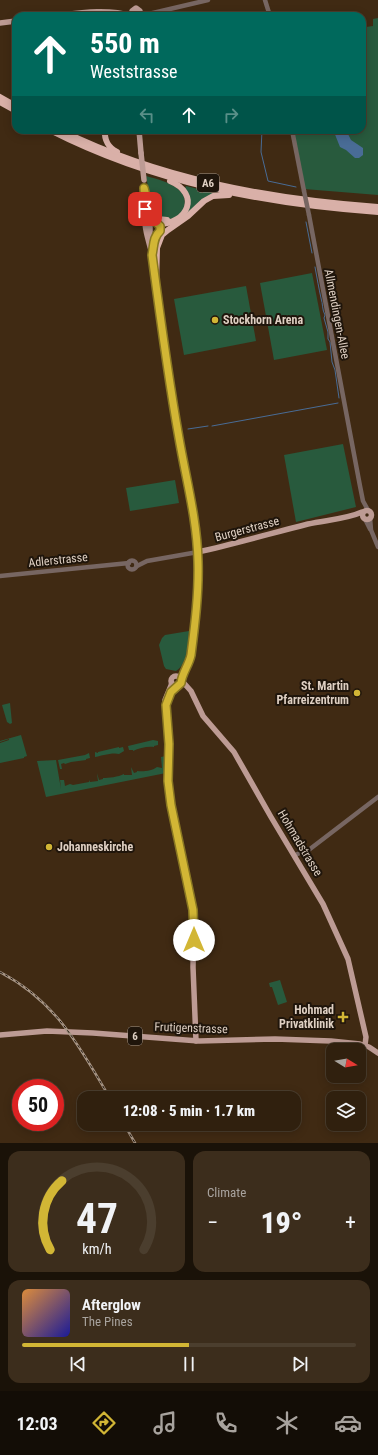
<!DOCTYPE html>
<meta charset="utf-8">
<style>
body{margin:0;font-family:"Roboto Condensed",sans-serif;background:#3c2d1c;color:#f1f3f6;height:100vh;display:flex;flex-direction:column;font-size:15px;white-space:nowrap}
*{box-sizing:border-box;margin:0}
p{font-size:13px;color:#a8a39e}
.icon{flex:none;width:22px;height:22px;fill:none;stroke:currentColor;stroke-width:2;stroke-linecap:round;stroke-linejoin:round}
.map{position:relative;height:1143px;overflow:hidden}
.panel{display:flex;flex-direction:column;gap:8px;padding:8px;background:#1a1208;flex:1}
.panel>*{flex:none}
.banner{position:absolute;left:12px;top:12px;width:354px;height:122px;border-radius:12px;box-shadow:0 2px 10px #0003,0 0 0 1px #4b3e2e;background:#00695c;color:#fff;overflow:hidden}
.needle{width:26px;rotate:101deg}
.buttons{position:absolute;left:326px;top:1043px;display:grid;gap:8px}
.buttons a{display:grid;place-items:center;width:40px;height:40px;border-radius:8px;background:#30200e;box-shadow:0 2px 10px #0003,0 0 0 1px #4b3e2e;font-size:20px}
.speed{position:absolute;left:12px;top:1079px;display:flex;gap:8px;font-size:20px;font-weight:700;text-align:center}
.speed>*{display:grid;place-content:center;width:52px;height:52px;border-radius:50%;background:#30200e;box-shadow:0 2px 10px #0003,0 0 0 1px #4b3e2e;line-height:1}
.speed .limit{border:6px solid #d22;background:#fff;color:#111}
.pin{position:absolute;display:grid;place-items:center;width:34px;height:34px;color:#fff;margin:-17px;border-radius:8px;box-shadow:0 2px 6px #0006}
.me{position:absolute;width:44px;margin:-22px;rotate:0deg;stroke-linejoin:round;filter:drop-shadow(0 0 3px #0008)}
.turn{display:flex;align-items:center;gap:14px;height:84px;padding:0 12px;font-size:18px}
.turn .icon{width:52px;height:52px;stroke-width:2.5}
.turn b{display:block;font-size:28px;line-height:34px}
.lanes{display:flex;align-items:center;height:38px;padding:0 12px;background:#0003;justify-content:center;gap:20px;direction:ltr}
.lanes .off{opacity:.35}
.big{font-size:30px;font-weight:800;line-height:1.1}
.panel .card{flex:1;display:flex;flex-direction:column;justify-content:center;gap:6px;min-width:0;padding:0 14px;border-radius:12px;background:#3c2d1c}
.panel .dial{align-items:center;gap:0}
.dial svg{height:104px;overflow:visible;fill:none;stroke:#4b3e2e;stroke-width:7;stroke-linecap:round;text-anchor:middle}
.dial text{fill:#f1f3f6;stroke:none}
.song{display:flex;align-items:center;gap:12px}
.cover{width:48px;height:48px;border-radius:6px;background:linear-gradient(135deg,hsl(30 70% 55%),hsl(240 70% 35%))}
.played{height:4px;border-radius:2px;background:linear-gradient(90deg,#d2b635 50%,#4b3e2e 50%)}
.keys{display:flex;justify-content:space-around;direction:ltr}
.heat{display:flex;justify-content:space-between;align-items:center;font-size:22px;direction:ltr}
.panel .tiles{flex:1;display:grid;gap:8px;grid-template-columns:1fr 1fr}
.card:last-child{grid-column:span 2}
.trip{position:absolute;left:77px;top:1091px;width:224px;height:40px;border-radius:12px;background:#30200e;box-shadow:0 2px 10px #0003,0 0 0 1px #4b3e2e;font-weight:800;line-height:40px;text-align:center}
.menu{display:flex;height:64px;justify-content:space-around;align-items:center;background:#130d06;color:#a8a39e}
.menu .icon{width:28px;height:28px}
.menu .selected{color:#d2b635}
.menu b{font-size:18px;color:#f1f3f6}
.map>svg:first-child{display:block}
.green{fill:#285a3d}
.water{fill:#496c96}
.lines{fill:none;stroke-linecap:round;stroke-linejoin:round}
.stream{stroke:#496c96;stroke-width:1}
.minor{stroke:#776662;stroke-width:4.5}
.major{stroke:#bd9b94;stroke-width:5.5}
.highway{stroke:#d9b0a8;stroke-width:6}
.rail-casing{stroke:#a69484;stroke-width:2.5}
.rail{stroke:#1f150b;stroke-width:1;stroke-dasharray:3;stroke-linecap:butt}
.minor-bridge{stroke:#776662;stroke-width:4.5}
.major-bridge{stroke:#bd9b94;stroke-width:5.5}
.route-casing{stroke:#887622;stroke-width:10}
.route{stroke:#d2b635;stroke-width:7}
.poi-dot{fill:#d2b635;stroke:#1f150b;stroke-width:1.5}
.labels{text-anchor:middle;stroke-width:4;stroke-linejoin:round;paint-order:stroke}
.shield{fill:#1f150b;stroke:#a5988c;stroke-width:1}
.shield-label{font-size:11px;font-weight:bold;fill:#dfd0c3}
.street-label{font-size:12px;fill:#dfd0c3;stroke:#1f150b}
.poi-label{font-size:12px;font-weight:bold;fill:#dfd0c3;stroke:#1f150b;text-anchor:start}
</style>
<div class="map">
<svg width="378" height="1143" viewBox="0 0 378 1143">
<rect width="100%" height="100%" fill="#402a13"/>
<g class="green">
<path d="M378,18V195L304,189L292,130H362V37L367,36L366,27L373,26V19Z"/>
<path d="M146,176C157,179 169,182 178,189C191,199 184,219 169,219C164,219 158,216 153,215Z"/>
<path d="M186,186L198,189V191L203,193V191L217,194L186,214L190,207L185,189Z"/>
<path d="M312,273L327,350L274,360L260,283Z"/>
<path d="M246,286L256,341L184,355L174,299Z"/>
<path d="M343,444L356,507L296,522L284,455Z"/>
<path d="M175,480L179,503L130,511L126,488Z"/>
<path d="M189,631C188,643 188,664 176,671L166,669L164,666L159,645L162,638L165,635Z"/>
<path d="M10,703L12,723L10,724L7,722L2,705Z"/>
<path d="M21,735L27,756L24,757V758L0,763V743L9,740V739L0,742V741Z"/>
<path d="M153,740L158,741V745L154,746V747C148,746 139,748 133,751V750H129L128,746Z"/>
<path d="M119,747V748L123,747L124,751L119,754C113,752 100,756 95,757V752L98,753V752Z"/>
<path d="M89,753L90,758L86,759V760L71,762L65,764L64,763L61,764L62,769H60L58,760L85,755Z"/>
<path d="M166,756V773L46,797L37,761L56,760L61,789L60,780H64L65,786L70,784L73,785L89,782L90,780V782L98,781L97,773L99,780L103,779V778C109,778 118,777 124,774V775H132L131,767L134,773L137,772V771C143,772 152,771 157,767L162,768L161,757Z"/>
<path d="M280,980L287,1002L278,1005L272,987H270L269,983Z"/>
</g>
<path class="water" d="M326,130H346L351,140L363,148V155L359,158H355L346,150L340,147L334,132Z"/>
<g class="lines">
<g class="stream">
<path d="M262,130L261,152L268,181L296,187"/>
<path d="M306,222L312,253"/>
<path d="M315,267C317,278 319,289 321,298C323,304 322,310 325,315L324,318L328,332V339L330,342L332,362L335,370L339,398"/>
<path d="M212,426L338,403"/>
<path d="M188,429L208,426"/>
</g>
<g class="minor">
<path d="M265,0L270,16"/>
<path d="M140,16L208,0"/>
<path d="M292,130L304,191"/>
<path d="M309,215L360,486L363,501L368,510"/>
<path d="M370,518L371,530L378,547"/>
<path d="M365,519L370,529"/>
<circle cx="132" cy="565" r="4.5"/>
<path d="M137,566L147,561L198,552"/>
<path d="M0,576L129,563"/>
<path d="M295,855L310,849L378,797"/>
</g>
<g class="major">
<path d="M52,16C78,13 107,8 132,16"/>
<path d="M132,16V11L136,8L140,11V16"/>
<path d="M0,23L16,21"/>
<path d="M139,130L141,153"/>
<path d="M145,188L152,217L160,228L156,235L152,253"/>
<path d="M145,209C143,225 148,239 152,254C153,261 154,267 155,274"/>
<path d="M147,214L150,224V241"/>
<path d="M156,282L167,369L192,504L198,552V587L191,650L187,669L181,679"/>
<circle cx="367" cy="515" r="4.5"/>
<path d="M198,552C235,544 272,533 308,524C326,520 347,519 362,512"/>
<circle cx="176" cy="681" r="5"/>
<path d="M182,681L191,691L203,716L234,752L271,817L323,904L348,959L366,1037L365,1045"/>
<path d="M172,683L165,700L169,741L168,774L170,801L194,916L193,967L196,1041"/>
<path d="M0,1035L47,1031L93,1033L199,1041L275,1039L331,1041L360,1044L369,1047L378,1053"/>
</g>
<g class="highway">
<path d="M0,97L16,106"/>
<path d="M0,102L16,111"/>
<path d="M50,130C152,182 264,204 378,212"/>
<path d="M60,130C159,179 268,199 378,207"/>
<path d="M69,130L76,131L86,130"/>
<path d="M105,130C104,140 109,148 117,152"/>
<path d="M152,217L158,219L167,220"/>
<path d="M158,224C188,224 201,194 170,181"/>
<path d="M156,286L157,248L162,235L168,230L188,216L204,201L213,196L229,195"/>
</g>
<g class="rail-casing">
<g id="rail">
<path d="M0,972C57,1002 78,1045 110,1098"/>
<path d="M124,1124L135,1143"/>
</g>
</g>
<use href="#rail" class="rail"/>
<path class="minor-bridge" d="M304,191L309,215"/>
<path class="major-bridge" d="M141,153L144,180"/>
</g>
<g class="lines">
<g class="route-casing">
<path id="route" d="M145,209L144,188L151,214L154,221L160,226V231C153,237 154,246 152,255C160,316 168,377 179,438C186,479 197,519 198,561C199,592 195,624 191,655C189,665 182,673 181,683L171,692L166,705L169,744L168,781L171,805L193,910L194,940"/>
</g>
<use href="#route" class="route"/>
</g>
<g class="poi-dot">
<circle cx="215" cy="320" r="4"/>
<circle cx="357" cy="693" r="4"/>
<circle cx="49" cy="847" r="4"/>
<path d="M341 1011h4v4h4v4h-4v4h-4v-4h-4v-4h4z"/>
</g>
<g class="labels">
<g class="shield">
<rect x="197" y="174" width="22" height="18" rx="3"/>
<rect x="128" y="1027" width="14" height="18" rx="3"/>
</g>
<g class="shield-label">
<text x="208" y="187">A6</text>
<text x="135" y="1040">6</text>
</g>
<g class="street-label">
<text transform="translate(337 314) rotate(79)" y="4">Allmendingen-Allee</text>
<text transform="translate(247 529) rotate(-15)" y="4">Burgerstrasse</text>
<text transform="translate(58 560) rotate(-6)" y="4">Adlerstrasse</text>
<text transform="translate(300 843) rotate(59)" y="4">Hohmadstrasse</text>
<text transform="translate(191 1028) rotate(2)" y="4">Frutigenstrasse</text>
</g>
<g class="poi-label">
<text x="223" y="324">Stockhorn Arena</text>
<text x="349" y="690" text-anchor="end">St. Martin<tspan x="349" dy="14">Pfarreizentrum</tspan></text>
<text x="57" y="851">Johanneskirche</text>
<text x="334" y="1014" text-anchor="end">Hohmad<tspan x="334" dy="14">Privatklinik</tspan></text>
</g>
</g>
</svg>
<div class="buttons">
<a><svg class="needle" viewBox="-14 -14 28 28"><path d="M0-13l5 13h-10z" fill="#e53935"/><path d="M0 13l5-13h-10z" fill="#a8a39e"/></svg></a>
<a><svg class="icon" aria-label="layers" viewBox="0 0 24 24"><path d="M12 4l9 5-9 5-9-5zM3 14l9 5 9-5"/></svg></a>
</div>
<div class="speed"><div class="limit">50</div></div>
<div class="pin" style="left:145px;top:209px;background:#d93025"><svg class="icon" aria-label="arrive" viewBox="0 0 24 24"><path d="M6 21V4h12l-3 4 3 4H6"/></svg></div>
<svg class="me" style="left:194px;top:940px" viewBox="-20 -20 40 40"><circle r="19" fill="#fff"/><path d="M0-13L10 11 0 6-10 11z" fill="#d2b635"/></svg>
<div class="trip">12:08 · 5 min · 1.7 km</div>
<div class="banner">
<div class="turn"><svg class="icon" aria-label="ahead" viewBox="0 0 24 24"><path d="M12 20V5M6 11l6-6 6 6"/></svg><div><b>550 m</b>Weststrasse</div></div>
<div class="lanes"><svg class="icon off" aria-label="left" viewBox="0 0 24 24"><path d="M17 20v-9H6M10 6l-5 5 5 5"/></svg><svg class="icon" aria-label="ahead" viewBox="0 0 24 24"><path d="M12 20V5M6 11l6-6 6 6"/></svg><svg class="icon off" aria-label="right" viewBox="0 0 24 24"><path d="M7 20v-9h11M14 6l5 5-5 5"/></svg></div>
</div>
</div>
<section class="panel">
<div class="tiles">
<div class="card dial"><svg viewBox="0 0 100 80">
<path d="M14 69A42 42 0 1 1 86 69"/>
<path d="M14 69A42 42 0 0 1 23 16" stroke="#d2b635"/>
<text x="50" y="56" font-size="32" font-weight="700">47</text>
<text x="50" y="72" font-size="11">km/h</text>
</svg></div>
<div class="card"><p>Climate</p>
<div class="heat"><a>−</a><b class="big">19°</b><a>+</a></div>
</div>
<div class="card">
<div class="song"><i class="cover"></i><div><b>Afterglow</b><p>The Pines</p></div></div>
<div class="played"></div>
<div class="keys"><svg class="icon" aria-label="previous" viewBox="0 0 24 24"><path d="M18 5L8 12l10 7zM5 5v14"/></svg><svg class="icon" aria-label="pause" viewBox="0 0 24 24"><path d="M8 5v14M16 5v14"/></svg><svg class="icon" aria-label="next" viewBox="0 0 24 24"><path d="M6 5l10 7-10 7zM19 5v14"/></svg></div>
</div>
</div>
</section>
<nav class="menu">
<b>12:03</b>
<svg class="icon selected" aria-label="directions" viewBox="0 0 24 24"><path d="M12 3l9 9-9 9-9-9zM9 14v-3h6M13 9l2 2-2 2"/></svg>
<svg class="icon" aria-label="music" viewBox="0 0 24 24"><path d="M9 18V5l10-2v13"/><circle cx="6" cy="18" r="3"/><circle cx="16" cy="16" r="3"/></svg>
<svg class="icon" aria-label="phone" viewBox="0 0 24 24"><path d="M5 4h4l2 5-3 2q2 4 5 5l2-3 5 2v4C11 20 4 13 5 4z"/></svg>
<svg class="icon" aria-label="climate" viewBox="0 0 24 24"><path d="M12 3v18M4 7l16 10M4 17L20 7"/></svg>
<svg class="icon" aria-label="car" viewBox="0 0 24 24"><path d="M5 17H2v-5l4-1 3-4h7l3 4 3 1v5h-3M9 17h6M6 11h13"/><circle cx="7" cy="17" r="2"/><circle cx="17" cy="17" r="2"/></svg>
</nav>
